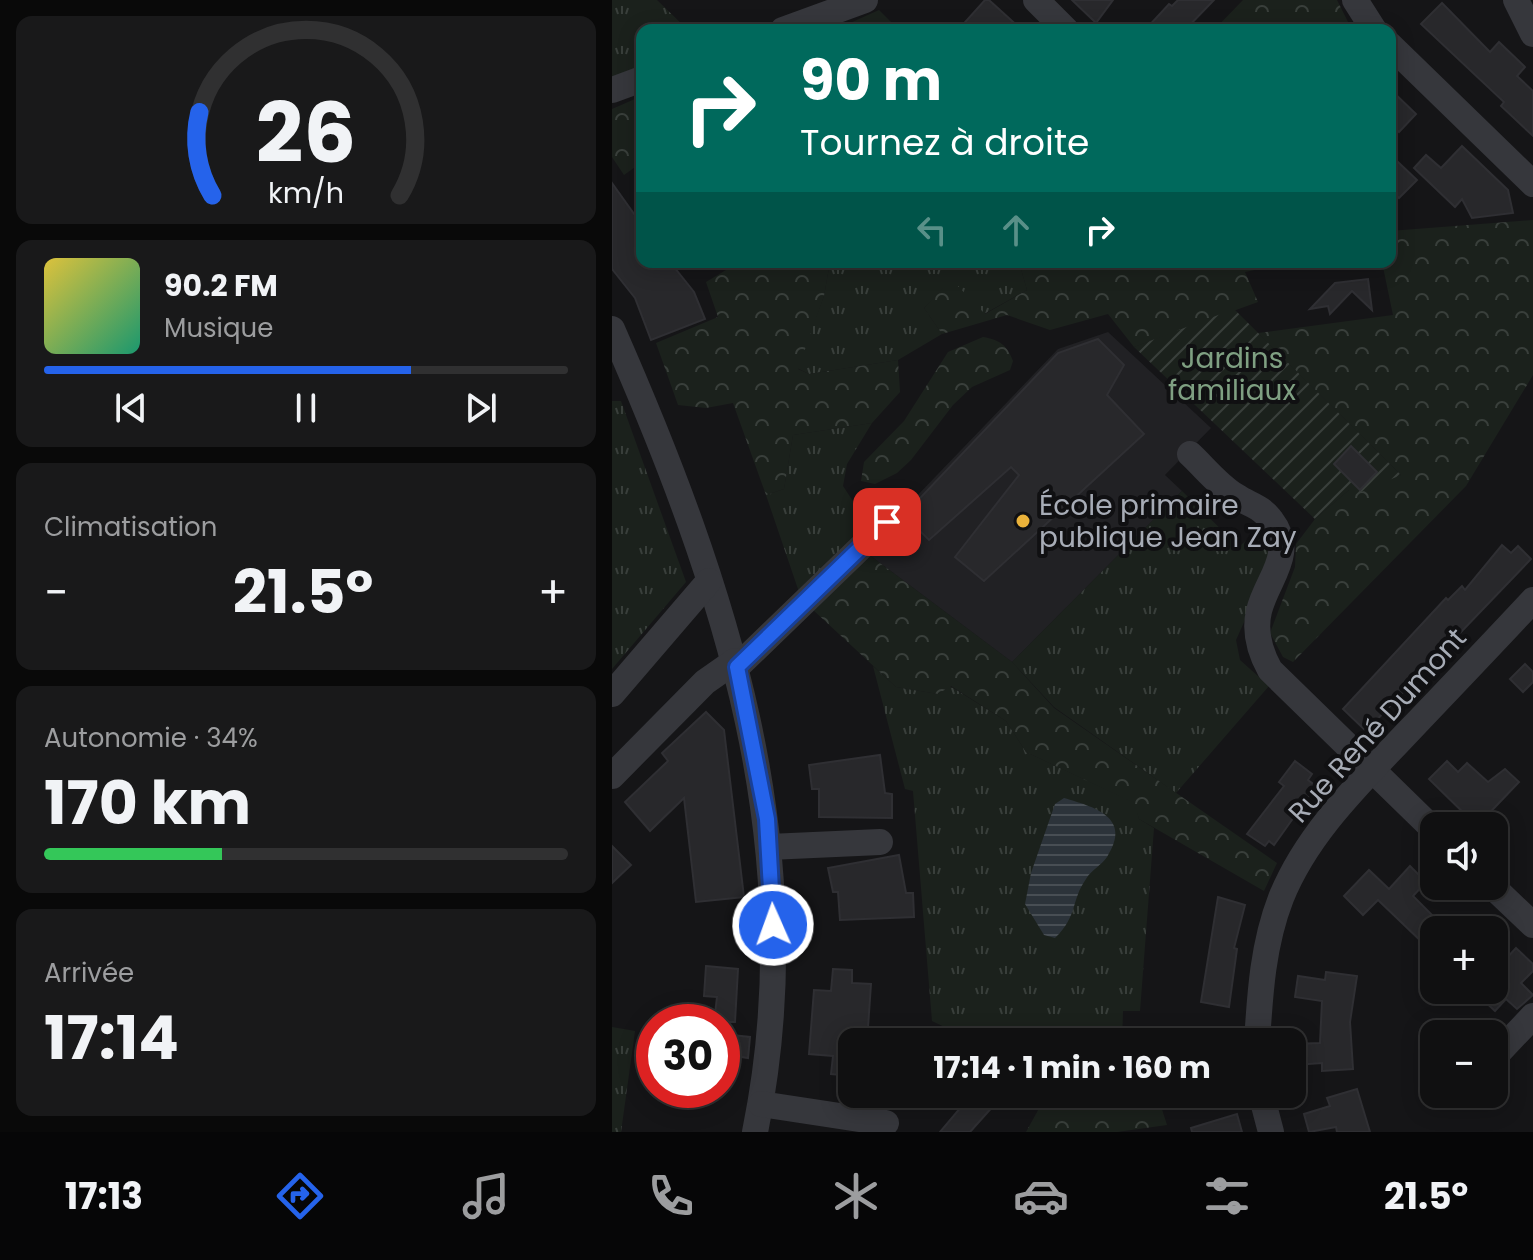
<!DOCTYPE html>
<html lang="fr">
<meta charset="utf-8">
<style>
body{margin:0;font-family:Poppins,sans-serif;background:#19191a;color:#f1f3f6;height:100vh;display:flex;flex-direction:column;font-size:30px;white-space:nowrap}
*{box-sizing:border-box;margin:0}
p{font-size:26px;color:#9c9d9f}
.icon{flex:none;width:44px;height:44px;fill:none;stroke:currentColor;stroke-width:2;stroke-linecap:round;stroke-linejoin:round}
.map{position:relative;flex:1;overflow:hidden}
.sheet{display:flex;flex-direction:column;gap:16px;padding:16px;background:#090909;width:612px}
.sheet>*{flex:none}
.banner{position:absolute;left:24px;top:24px;width:760px;height:244px;border-radius:16px;box-shadow:0 4px 20px #0003,0 0 0 2px #303031;background:#00695c;color:#fff;overflow:hidden}
.tools{position:absolute;left:808px;top:812px;display:grid;gap:16px}
.tools a{display:grid;place-items:center;width:88px;height:88px;border-radius:16px;background:#101011;box-shadow:0 4px 20px #0003,0 0 0 2px #303031;font-size:40px}
.speed{position:absolute;left:24px;top:1004px;display:flex;gap:16px;font-size:40px;font-weight:700;text-align:center}
.speed>*{display:grid;place-content:center;width:104px;height:104px;border-radius:50%;background:#101011;box-shadow:0 4px 20px #0003,0 0 0 2px #303031;line-height:1}
.speed .limit{border:12px solid #d22;background:#fff;color:#111}
.pin{position:absolute;display:grid;place-items:center;width:68px;height:68px;color:#fff;margin:-34px;border-radius:16px;box-shadow:0 4px 12px #0006}
.me{position:absolute;width:88px;margin:-44px;rotate:358deg;stroke-linejoin:round;filter:drop-shadow(0 0 6px #0008)}
.turn{display:flex;align-items:center;gap:28px;height:168px;padding:0 32px;font-size:36px}
.turn .icon{width:104px;height:104px;stroke-width:2.5}
.turn b{display:block;font-size:56px;line-height:68px}
.lanes{display:flex;align-items:center;height:76px;padding:0 32px;background:#0003;justify-content:center;gap:40px;direction:ltr}
.lanes .off{opacity:.35}
.big{font-size:60px;font-weight:700;line-height:1.1}
.sheet .tile{flex:1;display:flex;flex-direction:column;justify-content:center;gap:12px;min-width:0;padding:0 28px;border-radius:16px;background:#19191a}
.sheet .dial{align-items:center;gap:0}
.dial svg{height:208px;overflow:visible;fill:none;stroke:#303031;stroke-width:7;stroke-linecap:round;text-anchor:middle}
.dial text{fill:#f1f3f6;stroke:none}
.song{display:flex;align-items:center;gap:24px}
.cover{width:96px;height:96px;border-radius:12px;background:linear-gradient(135deg,hsl(50 70% 55%),hsl(160 70% 35%))}
.played{height:8px;border-radius:4px;background:linear-gradient(90deg,#2563eb 70%,#303031 70%)}
.keys{display:flex;justify-content:space-around;direction:ltr}
.heat{display:flex;justify-content:space-between;align-items:center;font-size:44px;direction:ltr}
.charge{height:12px;border-radius:6px;background:linear-gradient(90deg,#34c759 34%,#303031 0)}
.trip{position:absolute;left:226px;top:1028px;width:468px;height:80px;border-radius:16px;background:#101011;box-shadow:0 4px 20px #0003,0 0 0 2px #303031;font-weight:700;line-height:80px;text-align:center}
.menu{display:flex;height:128px;justify-content:space-around;align-items:center;background:#060607;color:#9c9d9f}
.menu .icon{width:56px;height:56px}
.menu .on{color:#2563eb}
.menu b{font-size:36px;color:#f1f3f6}
main{display:flex;flex:1;min-height:0}
.map>svg:first-child{display:block}
.built{fill:#212124}
.grass{fill:url(#grass-tufts)}
.forest{fill:url(#forest-crowns)}
.garden{fill:url(#garden-furrows)}
.water{fill:url(#water-rules)}
.building{fill:#28282b;stroke:#2f2f33;stroke-width:2}
.lines{fill:none;stroke-linecap:round;stroke-linejoin:round}
.minor{stroke:#36373c;stroke-width:26}
.route-casing{stroke:#184099;stroke-width:20}
.route{stroke:#2563eb;stroke-width:14}
.poi-dot{fill:#eab23a;stroke:#101012;stroke-width:3}
.labels{text-anchor:middle;stroke-width:8;stroke-linejoin:round;paint-order:stroke}
.park-label{font-size:28px;fill:#7fa082;stroke:#101012}
.poi-label{font-size:28px;fill:#a7acb6;stroke:#101012;text-anchor:start}
.street-label{font-size:28px;fill:#a7acb6;stroke:#101012}
</style>
<main>
<section class="sheet">
<div class="tile dial"><svg viewBox="0 0 100 80">
<path d="M14 69A42 42 0 1 1 86 69"/>
<path d="M14 69A42 42 0 0 1 9 37" stroke="#2563eb"/>
<text x="50" y="56" font-size="32" font-weight="700">26</text>
<text x="50" y="72" font-size="11">km/h</text>
</svg></div>
<div class="tile">
<div class="song"><i class="cover"></i><div><b>90.2 FM</b><p>Musique</p></div></div>
<div class="played"></div>
<div class="keys"><svg class="icon" aria-label="previous" viewBox="0 0 24 24"><path d="M18 5L8 12l10 7zM5 5v14"/></svg><svg class="icon" aria-label="pause" viewBox="0 0 24 24"><path d="M8 5v14M16 5v14"/></svg><svg class="icon" aria-label="next" viewBox="0 0 24 24"><path d="M6 5l10 7-10 7zM19 5v14"/></svg></div>
</div>
<div class="tile"><p>Climatisation</p>
<div class="heat"><a>−</a><b class="big">21.5°</b><a>+</a></div>
</div>
<div class="tile"><p>Autonomie · 34%</p><b class="big">170 km</b><div class="charge"></div></div>
<div class="tile"><p>Arrivée</p><b class="big">17:14</b></div>
</section>
<div class="map">
<svg width="921" height="1132" viewBox="0 0 921 1132">
<defs>
<pattern id="grass-tufts" width="24" height="20" patternUnits="userSpaceOnUse" patternTransform="scale(2)"><rect width="24" height="20" fill="#1b211c"/><path d="M3 7l-1-3M5 7V3M7 7l1-3M15 17l-1-3M17 17v-4M19 17l1-3" fill="none" stroke="#393f3b"/></pattern>
<pattern id="forest-crowns" width="20" height="18" patternUnits="userSpaceOnUse" patternTransform="scale(2)"><rect width="20" height="18" fill="#1b211c"/><path d="M2 6a3 3 0 1 1 6 0M12 15a3 3 0 1 1 6 0" fill="none" stroke="#393f3b"/></pattern>
<pattern id="garden-furrows" width="10" height="10" patternUnits="userSpaceOnUse" patternTransform="scale(2)"><rect width="10" height="10" fill="#1b211c"/><path d="M-1 1l2-2M0 10L10 0M9 11l2-2" fill="none" stroke="#393f3b"/></pattern>
<pattern id="water-rules" width="6" height="5" patternUnits="userSpaceOnUse" patternTransform="scale(2)"><rect width="6" height="5" fill="#2c333a"/><path d="M0 2.5h6" fill="none" stroke="#484e54"/></pattern>
</defs>
<rect width="100%" height="100%" fill="#151517"/>
<path class="built" d="M496,332L599,428L553,475L570,491L400,662L252,551L446,349Z"/>
<g class="grass">
<path d="M0,0H45L76,30H30V67L0,77Z"/>
<path d="M218,262H407L415,290L372,314L339,280L312,308L330,334L286,360L197,374L185,368L212,296Z"/>
<path d="M0,401H9L74,582L0,669Z"/>
<path d="M260,423L235,464L231,486L252,518L232,552L187,592L154,495L172,489L181,435Z"/>
<path d="M570,491L627,547L644,531L658,549V564L624,640L628,660L657,686L564,793L442,707L400,662Z"/>
<path d="M261,666L284,687L326,694L338,686L394,721L414,752L523,803L527,819L542,828L528,1011H511L510,1042H364L320,1021L301,791L293,789Z"/>
<path d="M0,1027L23,1031L9,1132H0Z"/>
</g>
<g class="forest">
<path d="M631,0H725L740,30H602Z"/>
<path d="M267,10L287,30L227,28Z"/>
<path d="M30,96V162L12,175L0,157V109Z"/>
<path d="M921,220V375L854,486L681,662L671,657L658,633L683,567L684,544L703,519L737,490L789,475L646,333L781,315L770,262H778V231Z"/>
<path d="M112,262H218L212,296L186,369L197,374L286,360L288,392L260,423L181,435L172,489L154,495L121,403L94,408L66,405L44,343L106,317L94,282L114,270Z"/>
<path d="M407,262H679L633,272L646,302L522,347L496,314L438,330L395,315L330,334L312,308L339,279L373,314L415,290Z"/>
<path d="M371,337C388,340 395,345 401,361L398,370L360,387L341,405L299,460L285,473L263,484L249,481L252,462L292,421L336,352Z"/>
<path d="M252,551L400,662L442,708L665,863L652,891L527,819L522,803L414,752L394,721L339,686L326,694L284,687L199,608Z"/>
<path d="M435,1094H449L452,1100L476,1094H545L555,1125L505,1132H414Z"/>
</g>
<path class="garden" d="M622,309L789,475L742,495L737,490L703,519L522,347Z"/>
<path class="water" d="M452,798C482,807 521,817 495,857C490,865 479,870 474,879C459,900 466,916 443,938L432,935L413,904L419,873L443,804Z"/>
<g class="building">
<path d="M373,0H377L410,30H346Z"/>
<path d="M460,0H501L484,23Z"/>
<path d="M566,0H602L573,30H533L557,4L560,6Z"/>
<path d="M830,3L878,52L887,42L913,67L905,76L921,91V136L889,106L892,102L809,24Z"/>
<path d="M778,89L804,114L787,132L778,123Z"/>
<path d="M850,146L896,190L901,213L860,218L850,199L843,207L802,168L814,155L829,168Z"/>
<path d="M786,162L805,180L787,198L778,189V170Z"/>
<path d="M0,183L30,225V262H58L82,292L93,319L39,340L23,298L0,269Z"/>
<path d="M756,279L760,310L740,291L718,314L716,306L698,309L723,283Z"/>
<path d="M486,339L512,365L495,395L532,434L372,581L343,557L407,475L399,467L317,540L292,515L446,353Z"/>
<path d="M739,446L765,472L748,490L722,464Z"/>
<path d="M890,545L899,553L906,546L919,559L754,731L731,709L834,598L836,600L850,586L853,590Z"/>
<path d="M913,664L921,672V682L911,692L898,679Z"/>
<path d="M94,712L112,730L132,897L84,902L72,798L38,831L13,802L56,761L50,753Z"/>
<path d="M268,755L273,793L280,794V818L207,817V789H200L197,765Z"/>
<path d="M683,761L700,774L696,780L704,786L662,845L657,841L653,846L635,834L672,786L667,782Z"/>
<path d="M835,761L846,772L855,763L876,782L893,769L907,782L865,826L817,779Z"/>
<path d="M0,846L19,865L0,883Z"/>
<path d="M287,855L294,893H301L302,917L228,920L226,892H221L216,868Z"/>
<path d="M798,866L814,882L801,896L830,925L812,944L766,900L751,915L732,896L757,870L777,889Z"/>
<path d="M606,897L633,905L622,948L625,949L617,1007L589,1002Z"/>
<path d="M904,948L921,964V971L909,983L921,995L905,1009L894,999L883,1011L867,996L872,990H882V972Z"/>
<path d="M94,966L126,969L123,1022H102L105,997L92,996Z"/>
<path d="M221,969L240,970V983L259,984L255,1042H240V1076L219,1074L221,1056L197,1054L202,990L219,991Z"/>
<path d="M714,972L745,976L738,1022L741,1069L710,1071V1063L683,1065L681,1044L708,1043L710,1001L683,997L686,976L713,980Z"/>
<path d="M110,1034L138,1037L136,1058L110,1054Z"/>
<path d="M745,1089L758,1132H725L724,1127L697,1132L692,1114L718,1106L715,1098Z"/>
<path d="M360,1094H373L383,1104L358,1132H328Z"/>
<path d="M625,1114L630,1132H580L579,1128Z"/>
</g>
<g class="lines">
<g class="minor">
<path d="M424,0L454,30"/>
<path d="M743,0L762,30"/>
<path d="M904,0L921,34"/>
<path d="M171,30L253,0"/>
<path d="M778,45L921,184"/>
<path d="M0,90L30,79"/>
<path d="M0,329C113,586 201,848 143,1132"/>
<path d="M578,454C593,468 607,486 624,496C637,505 649,506 659,520C685,554 655,578 647,611C642,632 648,652 658,670L822,830"/>
<path d="M125,667L275,522"/>
<path d="M0,694L97,581"/>
<path d="M0,776L93,682L123,661"/>
<path d="M157,847L268,842"/>
<path d="M880,886L921,925"/>
<path d="M645,1042C648,993 651,944 669,898C695,833 748,783 795,733C837,689 879,645 921,600"/>
<path d="M886,1053L921,1016"/>
<path d="M649,1094L659,1132"/>
<path d="M149,1104L274,1123"/>
</g>
</g>
<g class="lines">
<g class="route-casing">
<path id="route" d="M161,925L155,819L125,667L275,522"/>
</g>
<use href="#route" class="route"/>
</g>
<circle class="poi-dot" cx="411" cy="521" r="8"/>
<g class="labels">
<g class="park-label">
<text x="620" y="368">Jardins<tspan x="620" dy="32">familiaux</tspan></text>
</g>
<g class="poi-label">
<text x="427" y="515">École primaire<tspan x="427" dy="32">publique Jean Zay</tspan></text>
</g>
<g class="street-label">
<text transform="translate(765 725) rotate(-48)" y="10">Rue René Dumont</text>
</g>
</g>
</svg>
<div class="tools">
<a><svg class="icon" aria-label="sound" viewBox="0 0 24 24"><path d="M4 9h4l5-4v14l-5-4H4zM17 9q2 3 0 6"/></svg></a>
<a>+</a>
<a>−</a>
</div>
<div class="speed"><div class="limit">30</div></div>
<div class="pin" style="left:275px;top:522px;background:#d93025"><svg class="icon" aria-label="arrive" viewBox="0 0 24 24"><path d="M6 21V4h12l-3 4 3 4H6"/></svg></div>
<svg class="me" style="left:161px;top:925px" viewBox="-20 -20 40 40"><circle r="17" fill="#2563eb" stroke="#fff" stroke-width="3"/><path d="M0-11L8 9 0 5-8 9z" fill="#fff"/></svg>
<div class="trip">17:14 · 1 min · 160 m</div>
<div class="banner">
<div class="turn"><svg class="icon" aria-label="right" viewBox="0 0 24 24"><path d="M7 20v-9h11M14 6l5 5-5 5"/></svg><div><b>90 m</b>Tournez à droite</div></div>
<div class="lanes"><svg class="icon off" aria-label="left" viewBox="0 0 24 24"><path d="M17 20v-9H6M10 6l-5 5 5 5"/></svg><svg class="icon off" aria-label="ahead" viewBox="0 0 24 24"><path d="M12 20V5M6 11l6-6 6 6"/></svg><svg class="icon" aria-label="right" viewBox="0 0 24 24"><path d="M7 20v-9h11M14 6l5 5-5 5"/></svg></div>
</div>
</div>
</main>
<nav class="menu">
<b>17:13</b>
<svg class="icon on" aria-label="directions" viewBox="0 0 24 24"><path d="M12 3l9 9-9 9-9-9zM9 14v-3h6M13 9l2 2-2 2"/></svg>
<svg class="icon" aria-label="music" viewBox="0 0 24 24"><path d="M9 18V5l10-2v13"/><circle cx="6" cy="18" r="3"/><circle cx="16" cy="16" r="3"/></svg>
<svg class="icon" aria-label="phone" viewBox="0 0 24 24"><path d="M5 4h4l2 5-3 2q2 4 5 5l2-3 5 2v4C11 20 4 13 5 4z"/></svg>
<svg class="icon" aria-label="climate" viewBox="0 0 24 24"><path d="M12 3v18M4 7l16 10M4 17L20 7"/></svg>
<svg class="icon" aria-label="car" viewBox="0 0 24 24"><path d="M5 17H2v-5l4-1 3-4h7l3 4 3 1v5h-3M9 17h6M6 11h13"/><circle cx="7" cy="17" r="2"/><circle cx="17" cy="17" r="2"/></svg>
<svg class="icon" aria-label="filters" viewBox="0 0 24 24"><path d="M4 7h16M4 17h16"/><circle cx="9" cy="7" r="2"/><circle cx="15" cy="17" r="2"/></svg>
<b>21.5°</b>
</nav>
